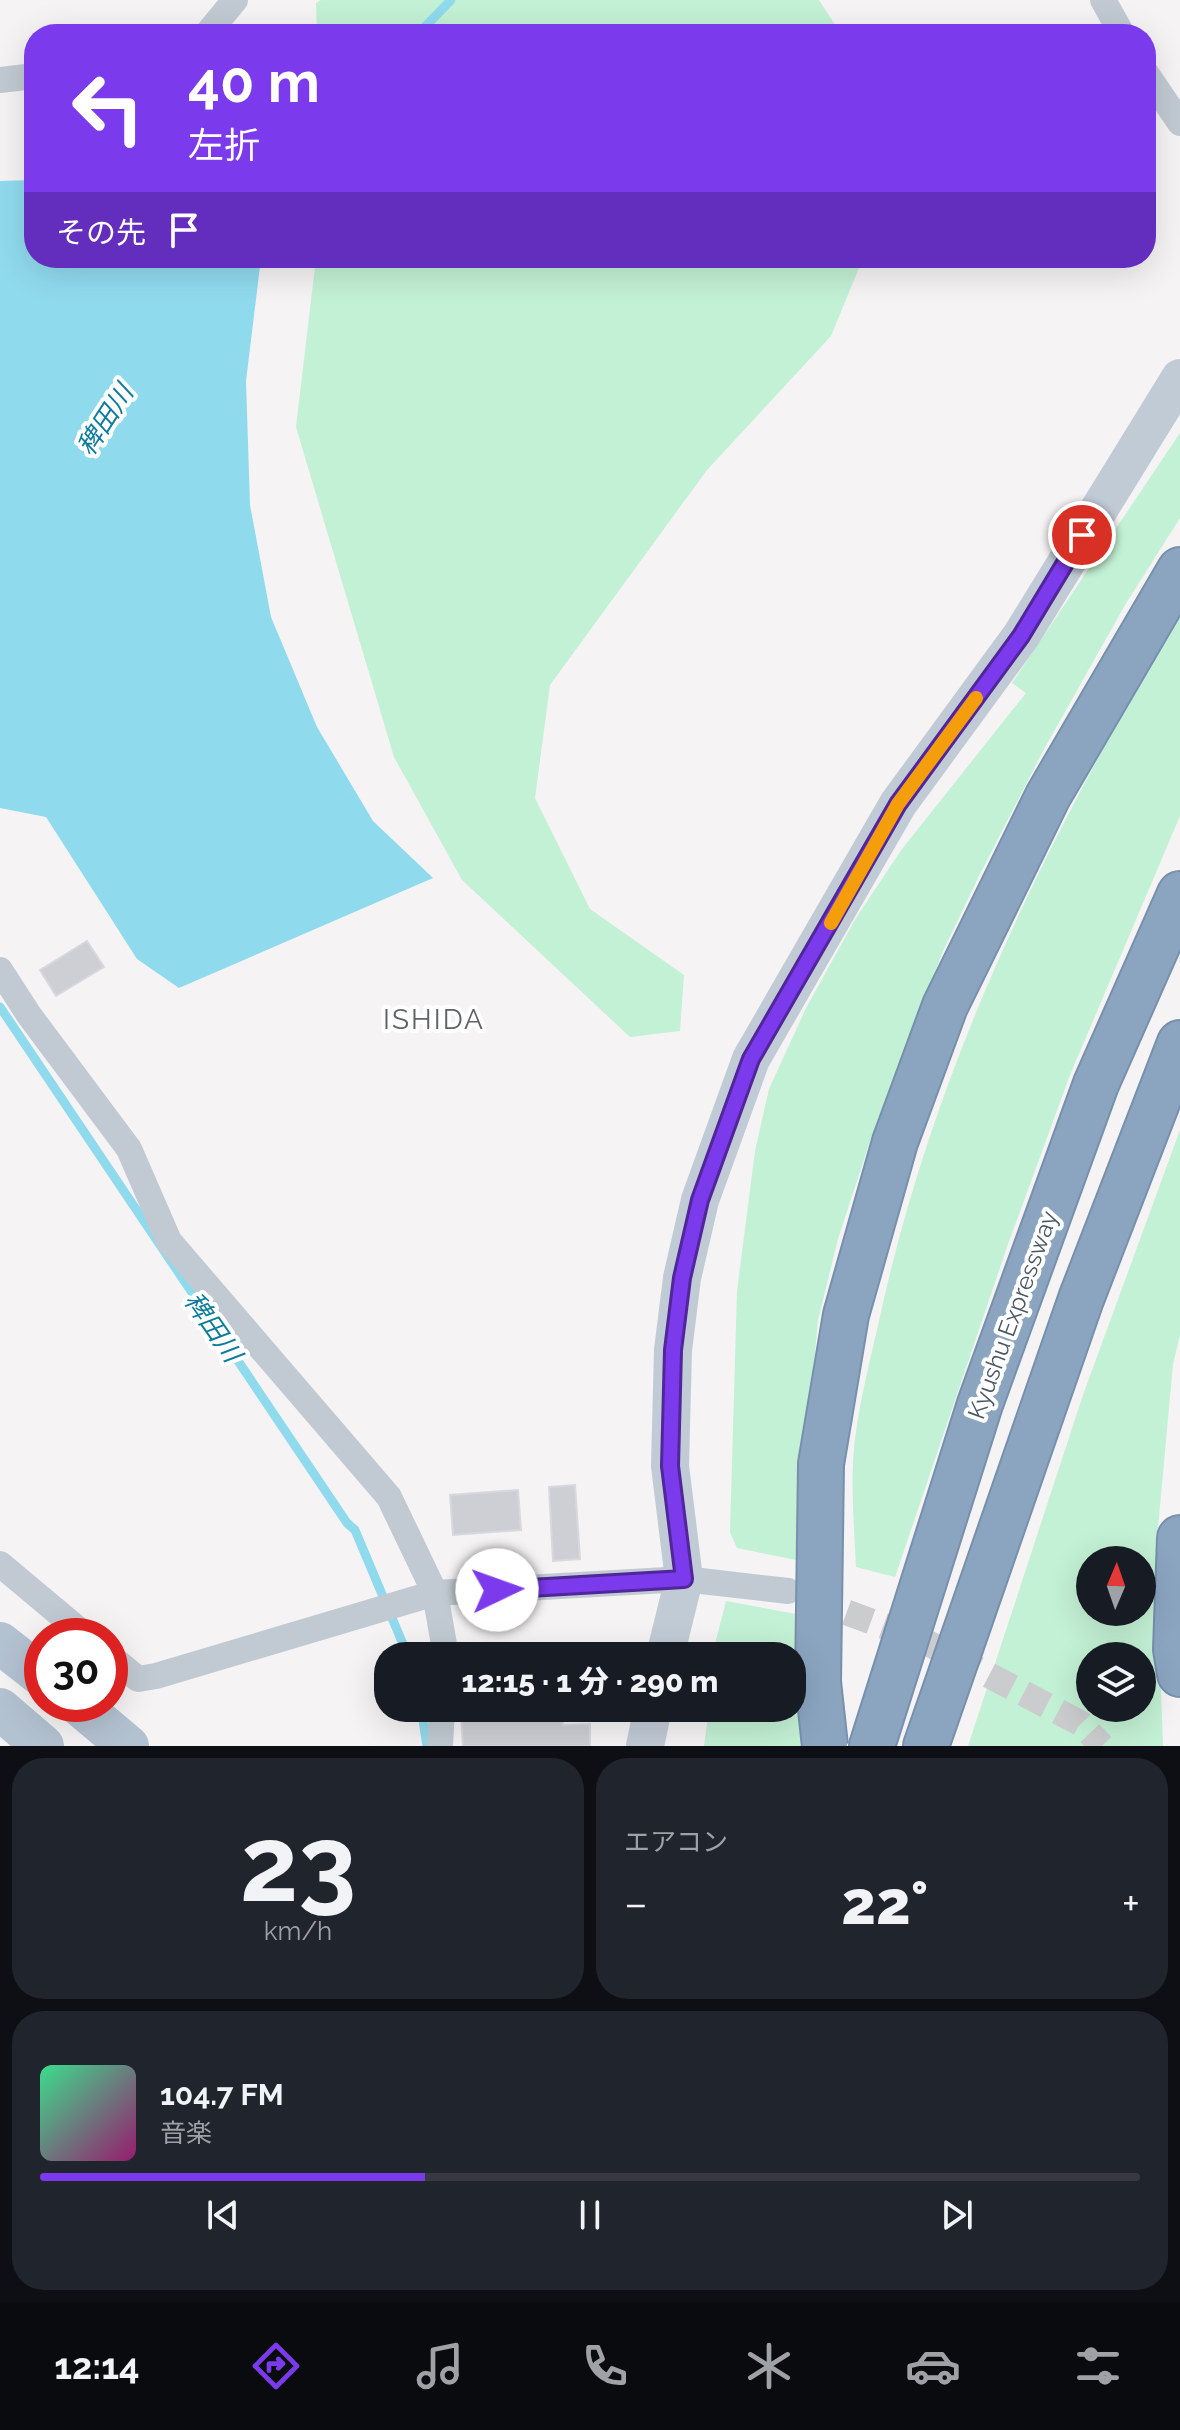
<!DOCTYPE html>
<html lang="ja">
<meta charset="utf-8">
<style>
body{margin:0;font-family:Raleway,"Noto Sans JP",sans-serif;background:#20242c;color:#f1f3f6;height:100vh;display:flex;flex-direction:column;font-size:30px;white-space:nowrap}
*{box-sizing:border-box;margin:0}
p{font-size:26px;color:#9ea1a6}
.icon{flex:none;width:44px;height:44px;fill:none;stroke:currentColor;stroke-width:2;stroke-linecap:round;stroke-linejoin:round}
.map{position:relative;height:1746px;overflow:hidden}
.panel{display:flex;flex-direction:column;gap:12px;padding:12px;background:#0d0f14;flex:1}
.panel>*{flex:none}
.top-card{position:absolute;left:24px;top:24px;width:1132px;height:244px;border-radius:32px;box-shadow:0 8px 32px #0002;background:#7c3aed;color:#fff;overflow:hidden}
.needle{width:52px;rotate:2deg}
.buttons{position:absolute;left:1076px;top:1546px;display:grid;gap:16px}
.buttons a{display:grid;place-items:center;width:80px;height:80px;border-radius:50%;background:#171b24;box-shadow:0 8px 32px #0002;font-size:40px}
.speed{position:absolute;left:24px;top:1618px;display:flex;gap:16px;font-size:40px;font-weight:700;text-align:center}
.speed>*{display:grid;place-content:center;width:104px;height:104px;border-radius:50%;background:#171b24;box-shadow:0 8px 32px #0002;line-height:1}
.speed .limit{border:12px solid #d22;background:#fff;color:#111}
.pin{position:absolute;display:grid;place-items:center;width:68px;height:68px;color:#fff;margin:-34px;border:4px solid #fff;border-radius:50%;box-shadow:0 2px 8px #0007}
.me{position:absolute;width:88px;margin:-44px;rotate:87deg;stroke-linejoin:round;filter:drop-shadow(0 0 6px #0008)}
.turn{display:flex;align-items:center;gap:28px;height:168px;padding:0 32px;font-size:36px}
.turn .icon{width:104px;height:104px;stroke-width:2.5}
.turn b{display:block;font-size:56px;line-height:68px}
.then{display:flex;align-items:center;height:76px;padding:0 32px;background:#0003;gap:16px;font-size:30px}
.big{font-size:60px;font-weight:800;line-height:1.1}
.panel .widget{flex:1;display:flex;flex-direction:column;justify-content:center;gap:12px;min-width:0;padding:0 28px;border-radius:32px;background:#20242c}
.panel .dial{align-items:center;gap:0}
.dial b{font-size:104px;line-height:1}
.song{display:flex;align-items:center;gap:24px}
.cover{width:96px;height:96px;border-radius:12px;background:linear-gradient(135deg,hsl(150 70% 55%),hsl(320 70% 35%))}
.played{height:8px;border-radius:4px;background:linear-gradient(90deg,#7c3aed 35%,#363941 35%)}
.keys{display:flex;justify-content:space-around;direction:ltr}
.heat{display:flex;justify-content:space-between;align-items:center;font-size:44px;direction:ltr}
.panel .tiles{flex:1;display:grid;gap:12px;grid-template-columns:1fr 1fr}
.widget:last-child{grid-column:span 2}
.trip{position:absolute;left:374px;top:1642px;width:432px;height:80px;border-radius:32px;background:#171b24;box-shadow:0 8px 32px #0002;font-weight:800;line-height:80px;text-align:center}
.tabs{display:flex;height:128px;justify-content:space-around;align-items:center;background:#090b0e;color:#9ea1a6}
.tabs .icon{width:56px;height:56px}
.tabs .on{color:#7c3aed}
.tabs b{font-size:36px;color:#f1f3f6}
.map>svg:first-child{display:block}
.green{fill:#c3f1d5;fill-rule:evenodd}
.water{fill:#90daee}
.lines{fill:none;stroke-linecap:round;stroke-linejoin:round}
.stream{stroke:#90daee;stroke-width:9}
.building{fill:#cdcfd5;stroke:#d7d9de;stroke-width:2}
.street-tunnel{stroke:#caccce;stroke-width:26;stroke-dasharray:26 13;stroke-linecap:butt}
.highway-casing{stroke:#7690ad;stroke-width:48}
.street{stroke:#c1cad2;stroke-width:26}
.secondary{stroke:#c1cbd6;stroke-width:38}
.primary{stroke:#b3c2d1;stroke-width:42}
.highway{stroke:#8ba5c1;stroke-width:44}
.highway-bridge-casing{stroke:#7690ad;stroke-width:48;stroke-linecap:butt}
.highway-bridge{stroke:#8ba5c1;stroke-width:44}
.route-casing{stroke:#51269a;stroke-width:20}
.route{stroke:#7c3aed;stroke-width:14}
.slow{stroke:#f59e0b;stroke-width:14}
.labels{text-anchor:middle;stroke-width:8;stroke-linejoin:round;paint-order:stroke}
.street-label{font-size:24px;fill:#4a5661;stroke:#fff}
.water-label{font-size:26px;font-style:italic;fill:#0c7c9b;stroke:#fff}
.quarter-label{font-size:28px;letter-spacing:2px;fill:#5f6368;stroke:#fff}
</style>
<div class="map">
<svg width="1180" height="1746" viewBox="0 0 1180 1746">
<rect width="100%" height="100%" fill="#f5f3f3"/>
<g class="green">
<path d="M321,0H819L841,34H317L316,3Z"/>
<path d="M316,258H863L831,336L707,470L550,685L535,798L590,909L684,975L680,1031L630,1037L462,880L394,757L296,427Z"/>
<path d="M1180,433V518L1125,605L1043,751L979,876L943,951L869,1144L838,1239L818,1320L796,1560L737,1548L730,1532L737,1291L755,1151L769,1089L806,1008L856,918L902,849L1026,693L1012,683Z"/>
<path d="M1180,617V816L1070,1075L1007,1247L895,1577L856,1567C854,1524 850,1482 855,1439C860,1400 870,1360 879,1321C933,1070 1047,835 1180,617Z"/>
<path d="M1180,1130V1335L1173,1364L1156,1550L1163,1746H968L1083,1395ZM1090,1560H1142V1612H1090ZM1090,1656H1142V1708H1090Z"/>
<path d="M726,1601L796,1614L805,1746H704L709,1708H792V1656H712Z"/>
</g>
<path class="water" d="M34,180V258H261L246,381L250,505L271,617L317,727L373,821L433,878L179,988L137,959L46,817L0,808V181Z"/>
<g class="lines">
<g class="stream">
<path d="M418,34L451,0"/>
<path d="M0,1007L347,1523L355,1530L408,1656"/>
<path d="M421,1708L427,1746"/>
</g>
</g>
<g class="building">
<path d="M87,941L104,967L56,996L40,970Z"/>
<path d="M575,1485L580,1559L553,1561L549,1487Z"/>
<path d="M518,1490L521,1530L453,1535L450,1495Z"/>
<path d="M510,1708H562L563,1725L590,1724V1746H463L461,1715L510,1712Z"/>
</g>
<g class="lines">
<path class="street-tunnel" d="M810,1599L922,1640L1080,1723L1102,1746"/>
<g class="highway-casing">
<g id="highway">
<path d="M821,1464L846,1315L895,1142L945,1006L1048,796L1180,570"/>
<path d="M1180,1538L1176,1649L1180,1674"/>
<path d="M872,1746L980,1404L1096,1084L1180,894"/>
<path d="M926,1746L1081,1299L1180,1043"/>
</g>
</g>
<g class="street">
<path d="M1103,0L1122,34"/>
<path d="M207,34L235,0"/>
<path d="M1146,73L1180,123"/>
<path d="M0,80L34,76"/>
<path d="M0,970L29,1015L129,1149L169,1241L389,1497L435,1593L446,1656"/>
<path d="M0,1564L86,1636"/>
<path d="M110,1656L138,1679L156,1676L435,1593L684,1579L788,1591"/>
<path d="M440,1746L442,1708"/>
</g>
<g class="secondary">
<path d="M665,1656L684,1579L670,1466L673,1350L682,1278L700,1200L751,1059L898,804L1021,636L1180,378"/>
<path d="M645,1746L653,1708"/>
</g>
<g class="primary">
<path d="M0,1643L42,1676"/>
<path d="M78,1704L128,1746"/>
<path d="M0,1709L43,1746"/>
</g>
<use href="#highway" class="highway"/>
<g class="highway-bridge-casing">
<path id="highway-bridge" d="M821,1464L818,1682L825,1746"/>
</g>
<use href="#highway-bridge" class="highway-bridge"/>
</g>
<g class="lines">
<g class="route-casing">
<path id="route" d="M497,1590L684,1579L670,1466L673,1350L682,1278L700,1200L751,1059L898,804L1021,636L1082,535"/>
</g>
<use href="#route" class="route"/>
<path class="slow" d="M831,923L898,804L976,698"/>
</g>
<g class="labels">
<g class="street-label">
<text transform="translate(1013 1315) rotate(-70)" y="8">Kyushu Expressway</text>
</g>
<g class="water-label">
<text transform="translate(105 420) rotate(-57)" y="9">稗田川</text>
<text transform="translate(213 1327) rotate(55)" y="9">稗田川</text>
</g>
<g class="quarter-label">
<text x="434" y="1029">ISHIDA</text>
</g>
</g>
</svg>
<div class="buttons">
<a><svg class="needle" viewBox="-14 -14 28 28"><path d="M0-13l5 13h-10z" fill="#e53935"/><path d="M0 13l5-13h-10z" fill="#9ea1a6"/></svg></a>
<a><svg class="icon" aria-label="layers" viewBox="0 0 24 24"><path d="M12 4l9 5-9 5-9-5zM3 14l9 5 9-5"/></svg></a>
</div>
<div class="speed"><div class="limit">30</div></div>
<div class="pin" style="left:1082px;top:535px;background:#d93025"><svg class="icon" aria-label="arrive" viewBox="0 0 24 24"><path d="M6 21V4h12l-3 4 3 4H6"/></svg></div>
<svg class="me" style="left:497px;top:1590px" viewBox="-20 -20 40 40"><circle r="19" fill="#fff"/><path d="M0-13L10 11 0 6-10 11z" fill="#7c3aed"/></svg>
<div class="trip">12:15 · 1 分 · 290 m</div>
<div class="top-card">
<div class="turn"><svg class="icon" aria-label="left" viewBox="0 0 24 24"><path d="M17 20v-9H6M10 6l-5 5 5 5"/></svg><div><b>40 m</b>左折</div></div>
<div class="then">その先<svg class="icon" aria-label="arrive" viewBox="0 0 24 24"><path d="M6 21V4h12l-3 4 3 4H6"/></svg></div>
</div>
</div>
<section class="panel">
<div class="tiles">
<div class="widget dial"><b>23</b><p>km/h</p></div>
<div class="widget"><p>エアコン</p>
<div class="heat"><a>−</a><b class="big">22°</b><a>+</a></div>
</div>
<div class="widget">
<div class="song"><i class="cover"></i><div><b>104.7 FM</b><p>音楽</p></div></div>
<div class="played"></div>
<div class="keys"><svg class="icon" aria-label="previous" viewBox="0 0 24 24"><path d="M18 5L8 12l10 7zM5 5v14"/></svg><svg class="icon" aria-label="pause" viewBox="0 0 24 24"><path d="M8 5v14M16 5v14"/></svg><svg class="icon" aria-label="next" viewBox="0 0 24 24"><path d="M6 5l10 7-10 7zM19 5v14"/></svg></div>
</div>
</div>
</section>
<nav class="tabs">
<b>12:14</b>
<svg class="icon on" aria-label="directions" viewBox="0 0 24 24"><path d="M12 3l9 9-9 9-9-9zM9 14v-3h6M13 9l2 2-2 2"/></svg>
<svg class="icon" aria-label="music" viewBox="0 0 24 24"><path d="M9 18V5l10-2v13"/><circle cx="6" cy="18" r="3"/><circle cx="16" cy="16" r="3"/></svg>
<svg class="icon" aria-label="phone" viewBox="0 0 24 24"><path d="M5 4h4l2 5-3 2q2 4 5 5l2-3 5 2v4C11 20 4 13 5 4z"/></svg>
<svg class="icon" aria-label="climate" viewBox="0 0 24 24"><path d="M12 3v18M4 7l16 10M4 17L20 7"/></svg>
<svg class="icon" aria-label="car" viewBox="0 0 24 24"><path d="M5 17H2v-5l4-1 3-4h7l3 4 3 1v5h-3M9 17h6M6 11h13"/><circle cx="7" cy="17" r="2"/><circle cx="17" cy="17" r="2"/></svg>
<svg class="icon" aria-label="filters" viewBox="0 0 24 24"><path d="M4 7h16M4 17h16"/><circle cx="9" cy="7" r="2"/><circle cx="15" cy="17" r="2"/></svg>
</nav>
